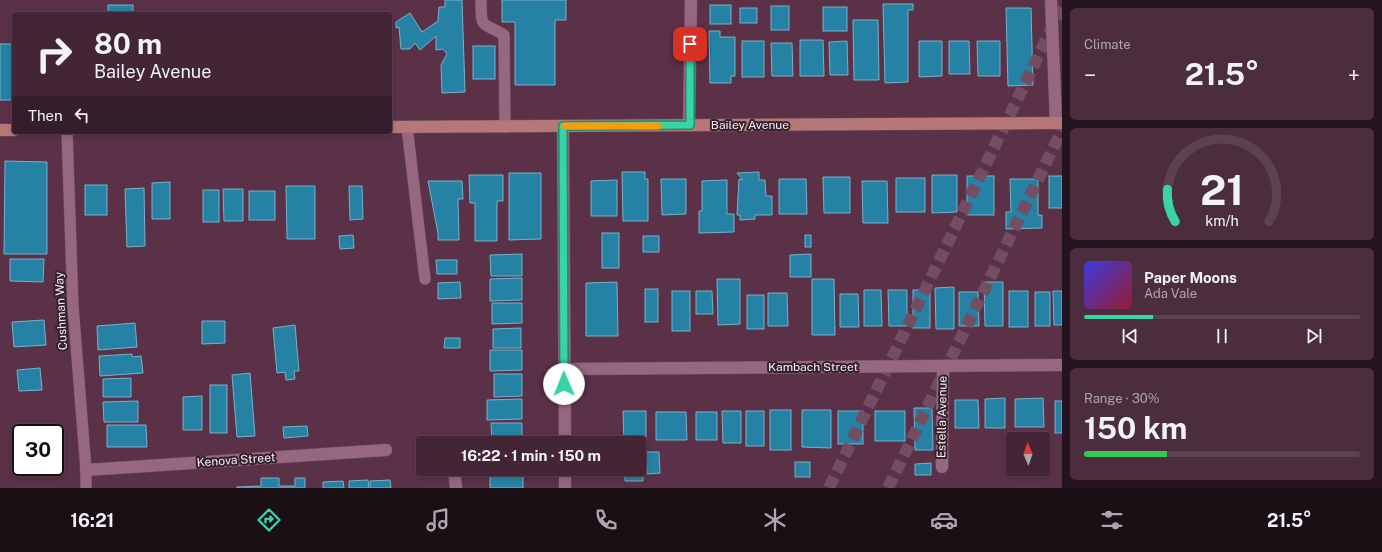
<!DOCTYPE html>
<meta charset="utf-8">
<style>
body{margin:0;font-family:"Public Sans",sans-serif;background:#4b2d3e;color:#f1f3f6;height:100vh;display:flex;flex-direction:column;font-size:15px;white-space:nowrap}
*{box-sizing:border-box;margin:0}
p{font-size:13px;color:#afa5ad}
.icon{flex:none;width:22px;height:22px;fill:none;stroke:currentColor;stroke-width:2;stroke-linecap:round;stroke-linejoin:round}
.map{position:relative;flex:1;overflow:hidden}
.sheet{display:flex;flex-direction:column;gap:8px;padding:8px;background:#25141e;width:320px}
.sheet>*{flex:none}
.hud{position:absolute;left:12px;top:12px;width:380px;height:122px;border-radius:4px;box-shadow:0 2px 6px #0003,0 0 0 1px #5c4251;background:#442536;color:#f1f3f6;overflow:hidden}
.needle{width:26px;rotate:358deg}
.controls{position:absolute;left:1006px;top:432px;display:grid;gap:8px}
.controls a{display:grid;place-items:center;width:44px;height:44px;border-radius:4px;background:#442536;box-shadow:0 2px 6px #0003,0 0 0 1px #5c4251;font-size:20px}
.speed{position:absolute;left:12px;top:424px;display:flex;gap:8px;font-size:20px;font-weight:700;text-align:center}
.speed>*{display:grid;place-content:center;width:52px;height:52px;border-radius:50%;background:#442536;box-shadow:0 2px 6px #0003,0 0 0 1px #5c4251;line-height:1}
.speed .limit{border:2px solid #111;border-radius:6px;background:#fff;color:#111}
.pin{position:absolute;display:grid;place-items:center;width:34px;height:34px;color:#fff;margin:-17px;border-radius:8px;box-shadow:0 2px 6px #0006}
.me{position:absolute;width:44px;margin:-22px;rotate:359deg;stroke-linejoin:round;filter:drop-shadow(0 0 3px #0008)}
.turn{display:flex;align-items:center;gap:14px;height:84px;padding:0 16px;font-size:18px}
.turn .icon{width:52px;height:52px;stroke-width:2.5}
.turn b{display:block;font-size:28px;line-height:34px}
.then{display:flex;align-items:center;height:38px;padding:0 16px;background:#0003;gap:8px;font-size:15px}
.big{font-size:30px;font-weight:700;line-height:1.1}
.sheet .card{flex:1;display:flex;flex-direction:column;justify-content:center;gap:6px;min-width:0;padding:0 14px;border-radius:6px;background:#4b2d3e}
.sheet .dial{align-items:center;gap:0}
.dial svg{height:104px;overflow:visible;fill:none;stroke:#5c4251;stroke-width:7;stroke-linecap:round;text-anchor:middle}
.dial text{fill:#f1f3f6;stroke:none}
.song{display:flex;align-items:center;gap:12px}
.cover{width:48px;height:48px;border-radius:6px;background:linear-gradient(135deg,hsl(240 70% 55%),hsl(350 70% 35%))}
.played{height:4px;border-radius:2px;background:linear-gradient(90deg,#38d4a6 25%,#5c4251 25%)}
.keys{display:flex;justify-content:space-around;direction:ltr}
.heat{display:flex;justify-content:space-between;align-items:center;font-size:22px;direction:ltr}
.charge{height:6px;border-radius:3px;background:linear-gradient(90deg,#34c759 30%,#5c4251 0)}
.trip{position:absolute;left:416px;top:436px;width:230px;height:40px;border-radius:4px;background:#442536;box-shadow:0 2px 6px #0003,0 0 0 1px #5c4251;font-weight:700;line-height:40px;text-align:center}
.tabs{display:flex;height:64px;justify-content:space-around;align-items:center;background:#1b0f16;color:#afa5ad}
.tabs .icon{width:28px;height:28px}
.tabs .active{color:#38d4a6}
.tabs b{font-size:18px;color:#f1f3f6}
main{display:flex;flex:1;min-height:0}
.map>svg:first-child{display:block}
.building{fill:#2582a4;stroke:#79b1ca}
.lines{fill:none;stroke-linecap:round;stroke-linejoin:round}
.highway-tunnel{stroke:#734d62;stroke-width:12;stroke-dasharray:12 6;stroke-linecap:butt}
.lane-casing{stroke:#714f62;stroke-width:12}
.street-casing{stroke:#714f62;stroke-width:13}
.secondary-casing{stroke:#714f62;stroke-width:13}
.lane{stroke:#96677f;stroke-width:11}
.street{stroke:#96677f;stroke-width:12}
.secondary{stroke:#b57778;stroke-width:12}
.route-casing{stroke:#248a6c;stroke-width:10}
.route{stroke:#38d4a6;stroke-width:7}
.slow{stroke:#f59e0b;stroke-width:7}
.labels{text-anchor:middle;stroke-width:4;stroke-linejoin:round;paint-order:stroke}
.street-label{font-size:12px;fill:#feedf5;stroke:#34212b}
</style>
<main>
<div class="map">
<svg width="1062" height="488" viewBox="0 0 1062 488">
<rect width="100%" height="100%" fill="#5b3148"/>
<g class="building">
<path d="M445,0H462L465,92L442,93L441,65L447,54L443,49L436,50V36L420,50L415,43L410,49H401L399,27L396,28V22L410,13L422,32L438,21L439,7H445Z"/>
<path d="M502,0H566V20H555V85H515V22H502Z"/>
<path d="M883,4H913V10H908V82L885,83Z"/>
<rect x="108" y="5" width="25" height="9"/>
<rect x="710" y="5" width="21" height="19"/>
<rect x="771" y="6" width="18" height="24"/>
<rect x="823" y="7" width="24" height="24"/>
<rect x="740" y="8" width="17" height="15"/>
<path d="M1006,8H1031L1033,85L1008,86Z"/>
<path d="M853,20H878L879,80H854Z"/>
<path d="M709,31H720V37H735V76H731V83H710Z"/>
<path d="M800,40H823L824,76H800Z"/>
<rect x="742" y="41" width="22" height="36"/>
<path d="M847,41L848,75H830L829,42Z"/>
<path d="M919,41H942V76L919,77Z"/>
<path d="M949,41H969L970,74H949Z"/>
<path d="M977,41H1000V76H978Z"/>
<path d="M771,43H792L793,76H772Z"/>
<rect x="0" y="44" width="14" height="56"/>
<rect x="473" y="46" width="22" height="33"/>
<path d="M5,161L47,162V254H4Z"/>
<path d="M622,172H645V179H648V221H623Z"/>
<path d="M759,172V180H765L766,196H772V215H755V219L740,220V215H737L739,179L743,180L737,173Z"/>
<path d="M509,173H541V239L509,240Z"/>
<path d="M469,175H503V201H497V241H475V203H470Z"/>
<path d="M932,175H957V212L932,213Z"/>
<rect x="967" y="176" width="27" height="39"/>
<rect x="1049" y="176" width="13" height="32"/>
<path d="M823,177H850V213H824Z"/>
<rect x="896" y="178" width="29" height="34"/>
<path d="M661,179H686V214L662,215Z"/>
<path d="M779,179H806L807,214H779Z"/>
<path d="M1010,179H1038V215H1042V228L1006,229V212H1011Z"/>
<path d="M617,180V216H591V181Z"/>
<path d="M727,180V214H734V232L699,233V211H702V181Z"/>
<path d="M428,181H462L463,199H458L459,240H438V233Z"/>
<path d="M862,181H887L888,223H863Z"/>
<path d="M170,182V219H152V183Z"/>
<rect x="85" y="185" width="22" height="30"/>
<path d="M286,186H315V239H287Z"/>
<path d="M349,186H362L363,219L350,220Z"/>
<path d="M144,188L145,246L127,247L125,189Z"/>
<path d="M223,189H243V221H224Z"/>
<rect x="203" y="190" width="16" height="32"/>
<rect x="249" y="191" width="26" height="29"/>
<rect x="602" y="233" width="17" height="35"/>
<path d="M353,235L354,248L340,249L339,236Z"/>
<rect x="805" y="235" width="6" height="12"/>
<rect x="643" y="236" width="16" height="16"/>
<path d="M522,254V276H491L490,255Z"/>
<path d="M811,254V277H790V255Z"/>
<path d="M10,259H44L43,282L10,281Z"/>
<path d="M436,260H457V274H437Z"/>
<path d="M522,278V300L490,301V279Z"/>
<path d="M717,279H740V324L718,325Z"/>
<path d="M812,279H834L835,335H812Z"/>
<path d="M460,282L461,298L438,299V283Z"/>
<path d="M617,282L618,336H586V283Z"/>
<path d="M984,282H1003V326H985Z"/>
<path d="M954,287V329H936L935,288Z"/>
<rect x="645" y="289" width="13" height="33"/>
<path d="M864,290H881L882,326H864Z"/>
<path d="M888,290H907V326H889Z"/>
<rect x="913" y="290" width="17" height="38"/>
<rect x="672" y="291" width="18" height="40"/>
<path d="M696,291H712L713,314H696Z"/>
<rect x="1009" y="291" width="19" height="36"/>
<path d="M1053,291H1062V325H1054Z"/>
<path d="M959,292H978L979,326H959Z"/>
<rect x="1035" y="292" width="15" height="34"/>
<path d="M768,293H787L788,326H768Z"/>
<path d="M840,294H858L859,327H840Z"/>
<rect x="747" y="295" width="17" height="34"/>
<path d="M492,303H522V323L492,324Z"/>
<path d="M44,320L46,345L14,347L12,322Z"/>
<path d="M202,321H225V343L202,344Z"/>
<path d="M135,323L137,347L98,350L97,326Z"/>
<path d="M295,325L299,371H294L295,379L286,380L285,372L277,373L273,328Z"/>
<path d="M521,328V348H493V329Z"/>
<path d="M445,338H460V348H444Z"/>
<path d="M490,350H522V370L490,371Z"/>
<path d="M132,354V357L141,356L143,373L100,376L99,356Z"/>
<path d="M40,368L42,390L19,391L17,370Z"/>
<path d="M250,373L255,436L237,437L232,375Z"/>
<path d="M494,374H522V396L494,397Z"/>
<path d="M131,378V397H103V379Z"/>
<rect x="210" y="385" width="17" height="48"/>
<path d="M202,396V430H183V397Z"/>
<path d="M1005,398V428H985V399Z"/>
<path d="M1043,398L1044,427H1015V399Z"/>
<path d="M522,399V419L487,420V400Z"/>
<path d="M955,400H978L979,428H955Z"/>
<path d="M138,401V422H104L103,402Z"/>
<rect x="1055" y="401" width="7" height="32"/>
<path d="M914,408H932L933,450H915Z"/>
<rect x="770" y="410" width="21" height="40"/>
<path d="M802,410H831V448L802,447Z"/>
<path d="M623,411H646V450L639,451V443H624Z"/>
<path d="M722,411H741V443H723Z"/>
<rect x="746" y="411" width="18" height="35"/>
<rect x="838" y="411" width="25" height="33"/>
<rect x="875" y="411" width="30" height="30"/>
<path d="M656,412H686L687,440H656Z"/>
<rect x="696" y="412" width="21" height="28"/>
<path d="M491,423H522V443H492Z"/>
<path d="M107,425H146L147,447H107Z"/>
<path d="M307,426L308,436L284,438L283,427Z"/>
<path d="M646,452H659L660,473L647,474Z"/>
<rect x="795" y="462" width="15" height="15"/>
<path d="M639,463H643V481H625V469H639Z"/>
<path d="M931,463V475H915V464Z"/>
<path d="M475,469H522V470L475,471Z"/>
<rect x="490" y="472" width="33" height="16"/>
<path d="M261,478H279V486H295V478H305V488H237V487L261,486Z"/>
<path d="M368,480L369,488H349V481Z"/>
<path d="M390,480L391,488H370V481Z"/>
<path d="M343,481L344,488H323V482Z"/>
</g>
<g class="lines">
<g class="highway-tunnel">
<path d="M829,488L1062,7"/>
<path d="M888,488L1062,130"/>
</g>
<g class="lane-casing">
<g id="lane">
<path d="M481,0C481,30 481,21 504,35L505,127"/>
<path d="M407,127L425,279"/>
<path d="M67,132L73,306L86,470V488"/>
</g>
</g>
<g class="street-casing">
<g id="street">
<path d="M1051,0L1056,123"/>
<path d="M689,125L691,0"/>
<path d="M563,126L565,443"/>
<path d="M564,369L1062,365"/>
<path d="M942,467L943,366"/>
<path d="M454,469L456,488"/>
<path d="M565,469V488"/>
<path d="M86,470L386,450"/>
</g>
</g>
<g class="secondary-casing">
<g id="secondary">
<path d="M390,127L1062,123"/>
<path d="M0,130H14"/>
</g>
</g>
<use href="#lane" class="lane"/>
<use href="#street" class="street"/>
<use href="#secondary" class="secondary"/>
</g>
<g class="lines">
<g class="route-casing">
<path id="route" d="M564,384L563,126L690,125V44"/>
</g>
<use href="#route" class="route"/>
<path class="slow" d="M565,126H658"/>
</g>
<g class="labels">
<g class="street-label">
<text x="750" y="129">Bailey Avenue</text>
<text transform="translate(61 311) rotate(-93)" y="4">Cushman Way</text>
<text x="813" y="371">Kambach Street</text>
<text transform="translate(942 417) rotate(-89)" y="4">Estella Avenue</text>
<text transform="translate(236 460) rotate(-4)" y="4">Kenova Street</text>
</g>
</g>
</svg>
<div class="controls">
<a><svg class="needle" viewBox="-14 -14 28 28"><path d="M0-13l5 13h-10z" fill="#e53935"/><path d="M0 13l5-13h-10z" fill="#afa5ad"/></svg></a>
</div>
<div class="speed"><div class="limit">30</div></div>
<div class="pin" style="left:690px;top:44px;background:#d93025"><svg class="icon" aria-label="arrive" viewBox="0 0 24 24"><path d="M6 21V4h12l-3 4 3 4H6"/></svg></div>
<svg class="me" style="left:564px;top:384px" viewBox="-20 -20 40 40"><circle r="19" fill="#fff"/><path d="M0-13L10 11 0 6-10 11z" fill="#38d4a6"/></svg>
<div class="trip">16:22 · 1 min · 150 m</div>
<div class="hud">
<div class="turn"><svg class="icon" aria-label="right" viewBox="0 0 24 24"><path d="M7 20v-9h11M14 6l5 5-5 5"/></svg><div><b>80 m</b>Bailey Avenue</div></div>
<div class="then">Then<svg class="icon" aria-label="left" viewBox="0 0 24 24"><path d="M17 20v-9H6M10 6l-5 5 5 5"/></svg></div>
</div>
</div>
<section class="sheet">
<div class="card"><p>Climate</p>
<div class="heat"><a>−</a><b class="big">21.5°</b><a>+</a></div>
</div>
<div class="card dial"><svg viewBox="0 0 100 80">
<path d="M14 69A42 42 0 1 1 86 69"/>
<path d="M14 69A42 42 0 0 1 8 44" stroke="#38d4a6"/>
<text x="50" y="56" font-size="32" font-weight="700">21</text>
<text x="50" y="72" font-size="11">km/h</text>
</svg></div>
<div class="card">
<div class="song"><i class="cover"></i><div><b>Paper Moons</b><p>Ada Vale</p></div></div>
<div class="played"></div>
<div class="keys"><svg class="icon" aria-label="previous" viewBox="0 0 24 24"><path d="M18 5L8 12l10 7zM5 5v14"/></svg><svg class="icon" aria-label="pause" viewBox="0 0 24 24"><path d="M8 5v14M16 5v14"/></svg><svg class="icon" aria-label="next" viewBox="0 0 24 24"><path d="M6 5l10 7-10 7zM19 5v14"/></svg></div>
</div>
<div class="card"><p>Range · 30%</p><b class="big">150 km</b><div class="charge"></div></div>
</section>
</main>
<nav class="tabs">
<b>16:21</b>
<svg class="icon active" aria-label="directions" viewBox="0 0 24 24"><path d="M12 3l9 9-9 9-9-9zM9 14v-3h6M13 9l2 2-2 2"/></svg>
<svg class="icon" aria-label="music" viewBox="0 0 24 24"><path d="M9 18V5l10-2v13"/><circle cx="6" cy="18" r="3"/><circle cx="16" cy="16" r="3"/></svg>
<svg class="icon" aria-label="phone" viewBox="0 0 24 24"><path d="M5 4h4l2 5-3 2q2 4 5 5l2-3 5 2v4C11 20 4 13 5 4z"/></svg>
<svg class="icon" aria-label="climate" viewBox="0 0 24 24"><path d="M12 3v18M4 7l16 10M4 17L20 7"/></svg>
<svg class="icon" aria-label="car" viewBox="0 0 24 24"><path d="M5 17H2v-5l4-1 3-4h7l3 4 3 1v5h-3M9 17h6M6 11h13"/><circle cx="7" cy="17" r="2"/><circle cx="17" cy="17" r="2"/></svg>
<svg class="icon" aria-label="filters" viewBox="0 0 24 24"><path d="M4 7h16M4 17h16"/><circle cx="9" cy="7" r="2"/><circle cx="15" cy="17" r="2"/></svg>
<b>21.5°</b>
</nav>
